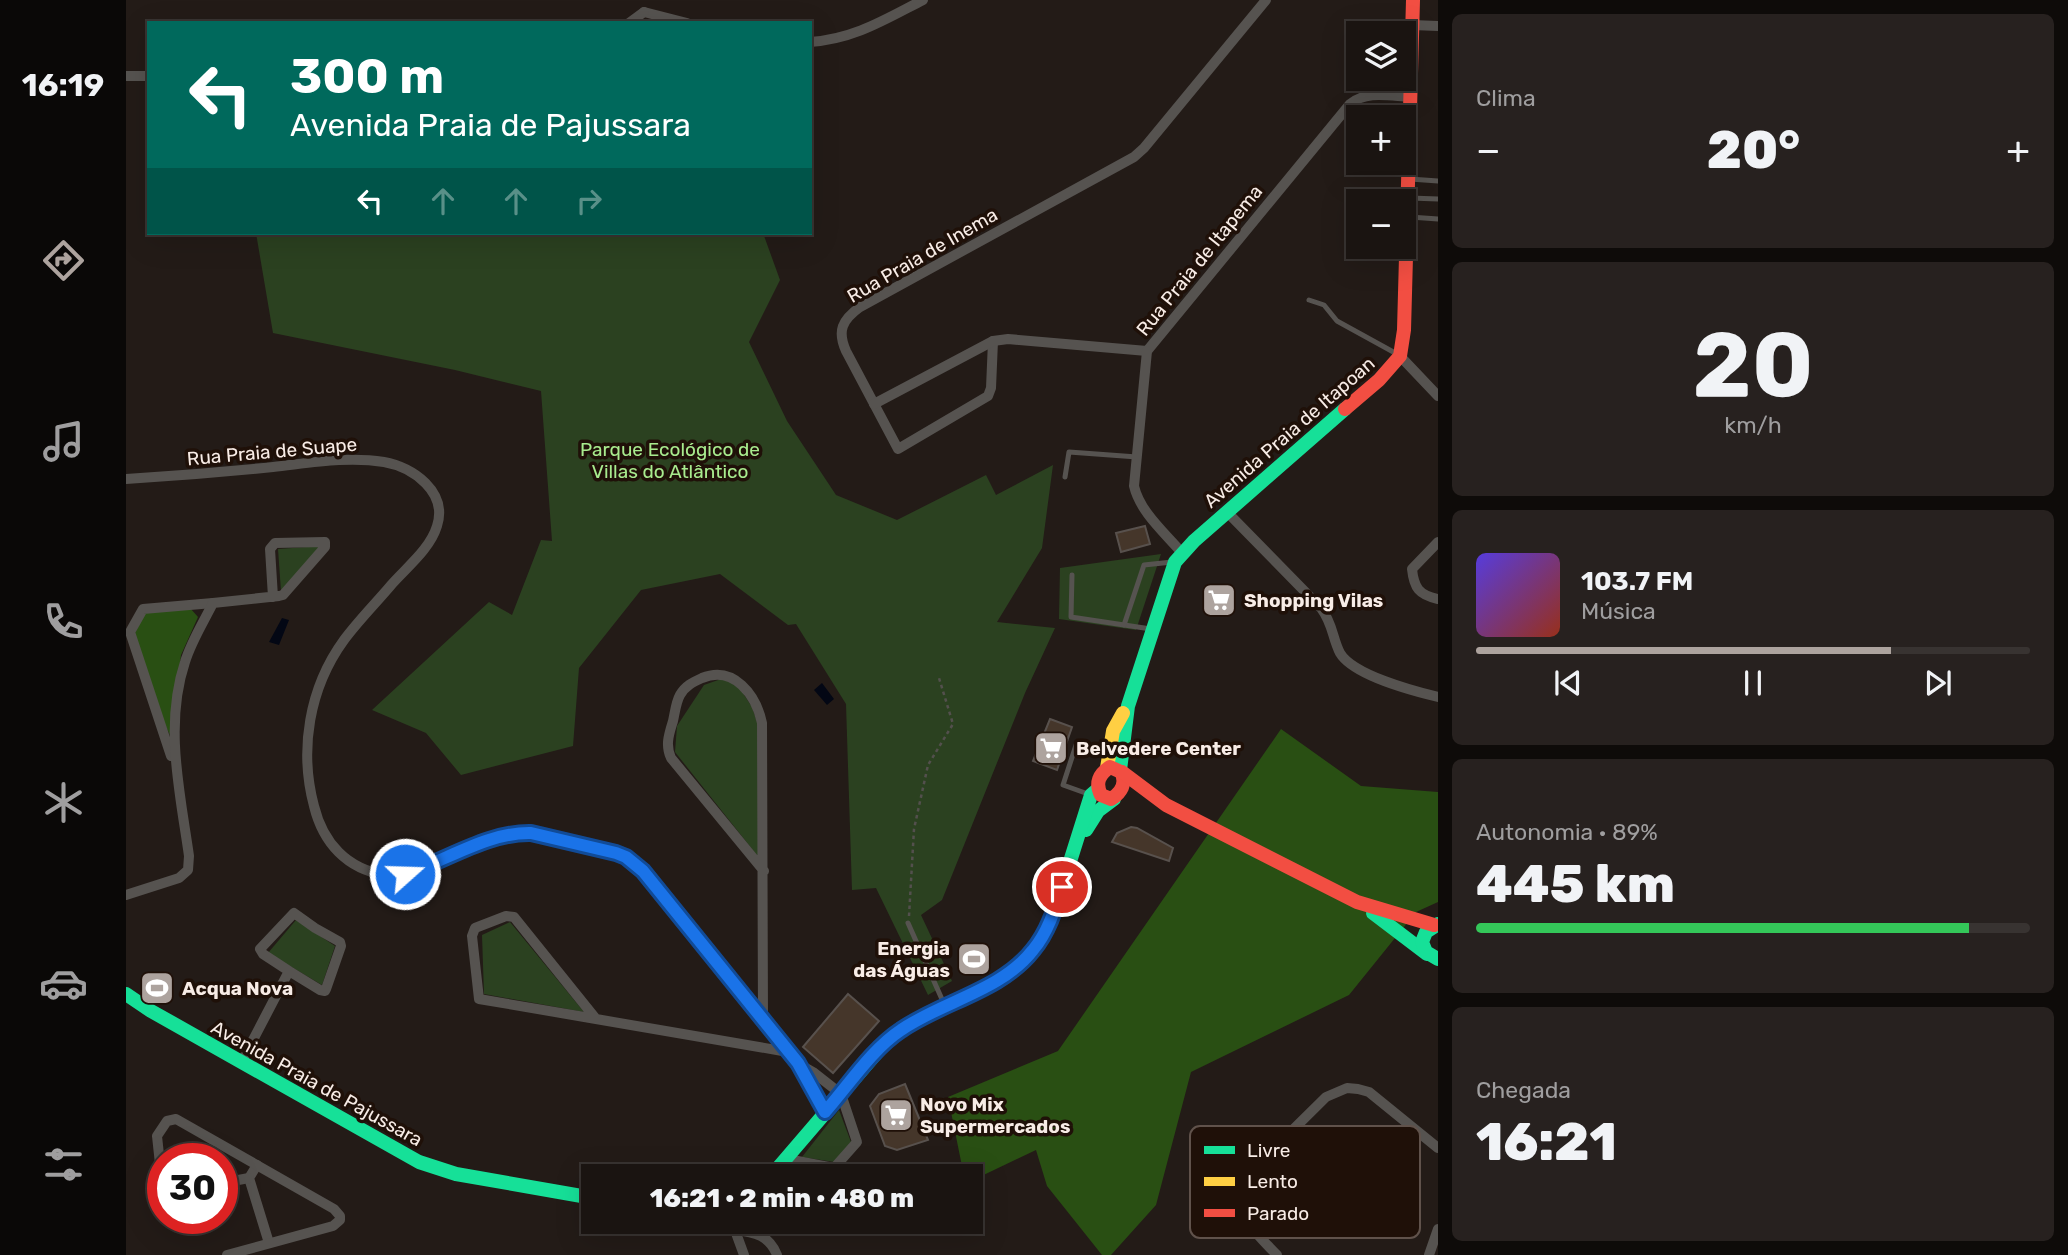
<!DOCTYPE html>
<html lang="pt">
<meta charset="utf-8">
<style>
body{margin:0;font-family:Rubik,sans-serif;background:#27211f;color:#f1f3f6;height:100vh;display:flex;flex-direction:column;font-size:26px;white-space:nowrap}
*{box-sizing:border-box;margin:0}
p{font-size:23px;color:#9f9e9f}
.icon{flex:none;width:38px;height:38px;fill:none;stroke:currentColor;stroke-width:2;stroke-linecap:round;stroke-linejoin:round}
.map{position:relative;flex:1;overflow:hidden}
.drawer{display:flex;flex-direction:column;gap:14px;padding:14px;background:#0e0b09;width:630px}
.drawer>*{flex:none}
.guide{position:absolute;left:21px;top:21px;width:665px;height:214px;border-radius:0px;box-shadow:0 7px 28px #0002,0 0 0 2px #383331;background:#00695c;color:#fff;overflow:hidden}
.buttons{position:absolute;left:1220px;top:21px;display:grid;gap:14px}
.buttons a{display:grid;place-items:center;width:70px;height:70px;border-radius:0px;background:#1a1411;box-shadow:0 7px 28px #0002,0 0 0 2px #383331;font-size:35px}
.speed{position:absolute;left:21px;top:1143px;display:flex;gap:14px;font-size:35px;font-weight:700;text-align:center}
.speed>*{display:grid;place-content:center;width:91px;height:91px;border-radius:50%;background:#1a1411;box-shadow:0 7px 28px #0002,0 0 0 2px #383331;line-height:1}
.speed .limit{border:10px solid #d22;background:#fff;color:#111}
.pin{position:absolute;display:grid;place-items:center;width:60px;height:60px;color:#fff;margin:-30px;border:4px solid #fff;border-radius:50%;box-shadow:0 2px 7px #0007}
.me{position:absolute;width:77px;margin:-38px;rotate:70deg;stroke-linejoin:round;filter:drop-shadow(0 0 5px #0008)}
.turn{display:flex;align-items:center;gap:24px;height:147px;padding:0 28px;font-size:32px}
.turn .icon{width:91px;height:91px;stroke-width:2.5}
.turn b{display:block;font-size:49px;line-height:60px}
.lanes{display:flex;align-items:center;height:66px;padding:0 28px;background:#0003;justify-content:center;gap:35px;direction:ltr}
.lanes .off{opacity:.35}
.big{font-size:52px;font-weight:800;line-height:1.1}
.drawer .tile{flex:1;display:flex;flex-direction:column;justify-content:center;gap:10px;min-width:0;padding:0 24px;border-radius:10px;background:#27211f}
.drawer .dial{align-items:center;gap:0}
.dial b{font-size:91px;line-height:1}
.song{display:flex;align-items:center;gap:21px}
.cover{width:84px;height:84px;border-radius:10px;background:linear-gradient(135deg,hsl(250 70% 55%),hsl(10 70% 35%))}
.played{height:7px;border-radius:4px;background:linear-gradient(90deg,#ada39e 75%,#383331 75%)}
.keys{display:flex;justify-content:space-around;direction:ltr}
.heat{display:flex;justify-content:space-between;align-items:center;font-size:38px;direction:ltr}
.charge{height:10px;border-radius:5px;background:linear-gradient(90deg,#34c759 89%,#383331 0)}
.trip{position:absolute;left:455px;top:1164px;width:402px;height:70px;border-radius:0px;background:#1a1411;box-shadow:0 7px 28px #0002,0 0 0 2px #383331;font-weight:800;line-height:70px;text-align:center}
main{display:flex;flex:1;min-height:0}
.tabs{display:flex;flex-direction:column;width:126px;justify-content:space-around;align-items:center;background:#0a0807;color:#9f9e9f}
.tabs .icon{width:49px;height:49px}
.tabs .active{color:#ada39e}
.tabs b{font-size:32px;color:#f1f3f6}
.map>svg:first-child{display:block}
.green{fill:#2b4120}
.forest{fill:#294f13}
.water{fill:#030714}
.building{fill:#45362a;stroke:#58514d;stroke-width:2}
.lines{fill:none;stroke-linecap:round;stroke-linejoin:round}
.path{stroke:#53504d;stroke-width:2.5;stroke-dasharray:3.5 3.5;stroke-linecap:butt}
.lane{stroke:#565350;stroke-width:5}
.street{stroke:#565350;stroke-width:10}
.fast{stroke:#16e098;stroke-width:14}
.slow{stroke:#ffcf43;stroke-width:14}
.jam{stroke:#f24e42;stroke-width:14}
.route-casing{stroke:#114b97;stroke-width:18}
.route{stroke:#1a73e8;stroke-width:12}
.labels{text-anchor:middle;stroke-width:7;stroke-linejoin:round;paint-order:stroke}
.street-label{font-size:19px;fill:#f8ece6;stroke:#1f1008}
.park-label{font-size:19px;fill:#a8eb8e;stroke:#1f1008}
.poi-label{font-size:19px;font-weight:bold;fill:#f8ece6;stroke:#1f1008;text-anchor:start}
.key{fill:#1f1008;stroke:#60524b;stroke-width:2}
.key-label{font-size:19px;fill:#f8ece6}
</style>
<main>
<nav class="tabs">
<b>16:19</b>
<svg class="icon active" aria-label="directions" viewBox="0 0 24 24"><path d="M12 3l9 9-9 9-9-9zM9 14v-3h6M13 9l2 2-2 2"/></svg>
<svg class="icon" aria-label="music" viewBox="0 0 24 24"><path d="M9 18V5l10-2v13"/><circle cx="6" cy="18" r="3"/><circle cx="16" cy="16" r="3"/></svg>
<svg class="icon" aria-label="phone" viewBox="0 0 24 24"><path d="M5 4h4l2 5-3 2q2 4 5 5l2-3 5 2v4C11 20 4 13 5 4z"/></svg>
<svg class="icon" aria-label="climate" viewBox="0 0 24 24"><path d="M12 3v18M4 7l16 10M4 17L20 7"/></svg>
<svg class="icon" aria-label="car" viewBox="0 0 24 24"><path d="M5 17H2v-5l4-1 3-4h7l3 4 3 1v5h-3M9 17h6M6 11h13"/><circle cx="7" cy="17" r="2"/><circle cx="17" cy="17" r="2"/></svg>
<svg class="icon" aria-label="filters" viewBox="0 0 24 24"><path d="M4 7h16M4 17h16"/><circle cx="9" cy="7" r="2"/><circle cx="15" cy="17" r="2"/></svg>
</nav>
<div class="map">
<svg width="1312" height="1255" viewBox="0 0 1312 1255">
<rect width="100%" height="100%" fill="#231b17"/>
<g class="green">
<path d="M130,233H637L654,280L623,342L661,421L710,495L771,520L860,475L870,495L927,465L916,548L871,622L929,628L899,693L816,900L795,915L826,981L802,995L750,888L726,890L720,704L670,624L662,625L594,574L515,590L453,668L447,746L335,775L300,733L246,710L363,602L386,615L415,540L426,541L415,391L329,370L147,333Z"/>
<path d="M195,546L155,591L152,549Z"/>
<path d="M1035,554L1010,630L933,619L934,568Z"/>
<path d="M595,679L611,684L626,707L632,725L634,859L549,752L551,726L578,685Z"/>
<path d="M170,920L209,946L196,985L142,953Z"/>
<path d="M384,922L458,1012L358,994L356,935Z"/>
<path d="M713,1110L725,1142L708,1162L676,1157Z"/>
</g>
<g class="forest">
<path d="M64,608L72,617L55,655L45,737L34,715L8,635L19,612Z"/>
<path d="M1155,729L1235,786L1312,792V902L1290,912L1223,995L1065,1072L1030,1205L985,1255H976L921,1186L910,1150L845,1181V1176H838L822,1097L932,1051Z"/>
</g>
<g class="water">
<path d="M156,618L163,620L153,645L143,642Z"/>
<path d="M696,683L708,699L701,705L688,690Z"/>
</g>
<g class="building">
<path d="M1019,526L1024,544L995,552L990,533Z"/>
<path d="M924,719L946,727L931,770L907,761Z"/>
<path d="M1005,827L1011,828L1047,848L1043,861L986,842L991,833Z"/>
<path d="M722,994L753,1021L707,1073L677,1047Z"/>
<path d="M779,1084L802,1140L771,1150L759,1146L744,1106L753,1094Z"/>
</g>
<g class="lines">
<path class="path" d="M783,916L788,829L802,765L827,724L813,678"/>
<g class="lane">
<path d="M1284,179L1312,181"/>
<path d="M1284,198L1312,199"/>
<path d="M1284,217L1312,219"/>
<path d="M1183,300L1198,305L1211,321L1271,354"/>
<path d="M939,477L943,452L1011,457"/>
<path d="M946,575L945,617L1025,629"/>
<path d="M998,625L1018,565L1046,562"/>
<path d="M965,795L937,785L951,742L980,754"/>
<path d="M782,923L819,1006"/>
</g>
<g class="street">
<path d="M518,12L561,23"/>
<path d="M503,23L518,12"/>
<path d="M1286,25L1312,26"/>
<path d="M684,42C728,39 758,20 797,0"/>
<path d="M0,76H23"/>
<path d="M867,341L865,388L862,396L772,449L720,351C711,331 716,320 734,307L1008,157L1018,148L1140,0"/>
<path d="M1274,356L1312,396"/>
<path d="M748,404L867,341L882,339L1021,351"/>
<path d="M0,479C49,476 98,472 147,467C184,463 221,456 258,462C287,467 322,492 311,526C304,549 281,567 266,584C250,603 232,621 218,640C183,688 173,750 188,806C197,843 221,869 259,875C277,877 294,869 310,863C340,850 371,832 405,833L490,853L500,857L517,871L672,1063L699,1112"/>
<path d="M1101,512L1195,608C1207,624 1206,637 1214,653C1227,675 1287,691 1312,697"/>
<path d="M1312,542L1286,569C1288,588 1293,595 1312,599"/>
<path d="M1056,553C1039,533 1014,512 1008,486L1021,351L1224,104C1240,90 1264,96 1284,97"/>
<path d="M45,756L4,632L17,609L87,603"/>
<path d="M0,895L53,878L62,870L63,856C54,792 38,725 59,662C65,642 77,623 87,603L153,596L157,595L199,547V542L149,543L144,549L147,597"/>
<path d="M470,1019L353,999L346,936L349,928L380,916L388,917L470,1019L662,1052"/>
<path d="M637,1019L636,723C630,695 608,665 576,678C567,682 559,686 554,695C550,702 549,712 547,721C543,734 539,745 545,758L638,871"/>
<path d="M116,1061L163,971L194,990L199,991L200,989L215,946L214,942L189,928L168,913L134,949L137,954L163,971"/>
<path d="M661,1159L708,1168L731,1142L715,1094L687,1072L673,1064"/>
<path d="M131,1165L123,1178L143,1243"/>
<path d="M96,1183L123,1178"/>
<path d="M37,1192L31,1136L41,1121L50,1119L208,1209L214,1216V1220L207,1226L101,1255"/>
<path d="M606,1222L618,1255"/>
<path d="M609,1230C629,1232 644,1236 651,1255"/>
<path d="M1151,1255C1131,1234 1107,1214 1113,1183L1200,1097L1221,1088L1232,1089L1243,1092L1312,1148"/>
<path d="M1303,1255L1312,1229"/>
</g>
<g class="fast">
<path d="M994,770L1002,706L1049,562L1068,541L1219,409"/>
<path d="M960,830L972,811L988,799"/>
<path d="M1247,913L1301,954"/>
<path d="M1312,924L1300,932L1296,942L1300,952L1312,959"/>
<path d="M0,994L25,1011L293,1162L330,1174L467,1198"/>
<path d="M645,1176L760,1042L788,1021L870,981L891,966L906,951L918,934L930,906L965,795L972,789"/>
</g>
<path class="slow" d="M981,768L987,731L997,713"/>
<g class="jam">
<path d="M1219,409L1253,380L1274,356L1278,330L1287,0"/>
<path d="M984,767L995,772C1001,783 995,793 985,799L975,795C969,783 973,774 984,767Z"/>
<path d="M996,772L1040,805L1231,902L1308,925"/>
</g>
</g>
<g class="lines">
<g class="route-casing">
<path id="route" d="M279,874C320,861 361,832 405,833L490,853L500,857L517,871L672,1063L699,1112C722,1086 746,1049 775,1030C817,1001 875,991 907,950C922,932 929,909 936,887"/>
</g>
<use href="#route" class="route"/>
</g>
<defs>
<g id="supermarket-square" transform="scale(1.75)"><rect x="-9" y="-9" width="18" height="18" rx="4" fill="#ada39e" stroke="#1f1008"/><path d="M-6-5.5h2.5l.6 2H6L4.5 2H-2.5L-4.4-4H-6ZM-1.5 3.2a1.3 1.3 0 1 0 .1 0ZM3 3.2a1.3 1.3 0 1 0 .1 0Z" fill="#fff"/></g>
<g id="stadium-square" transform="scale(1.75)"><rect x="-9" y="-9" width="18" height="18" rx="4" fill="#ada39e" stroke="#1f1008"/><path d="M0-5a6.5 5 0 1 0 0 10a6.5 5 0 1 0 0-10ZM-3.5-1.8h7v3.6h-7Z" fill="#fff"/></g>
</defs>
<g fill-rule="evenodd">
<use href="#supermarket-square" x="1093" y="600"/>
<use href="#supermarket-square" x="925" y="748"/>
<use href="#stadium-square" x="848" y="959"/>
<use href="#stadium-square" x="31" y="988"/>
<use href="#supermarket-square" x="770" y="1115"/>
</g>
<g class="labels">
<g class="street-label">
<text transform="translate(796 255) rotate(-30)" y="7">Rua Praia de Inema</text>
<text transform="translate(1073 260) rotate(-51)" y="7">Rua Praia de Itapema</text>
<text transform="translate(1163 432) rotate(-41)" y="7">Avenida Praia de Itapoan</text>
<text transform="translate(146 451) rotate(-5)" y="7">Rua Praia de Suape</text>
<text transform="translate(191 1083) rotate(29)" y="7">Avenida Praia de Pajussara</text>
</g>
<g class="park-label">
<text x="544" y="456">Parque Ecológico de<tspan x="544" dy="22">Villas do Atlântico</tspan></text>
</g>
<g class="poi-label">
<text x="1118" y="607">Shopping Vilas</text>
<text x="950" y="755">Belvedere Center</text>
<text x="824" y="955" text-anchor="end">Energia<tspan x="824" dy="22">das Águas</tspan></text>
<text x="56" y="995">Acqua Nova</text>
<text x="794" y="1111">Novo Mix<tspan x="794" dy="22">Supermercados</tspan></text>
</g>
</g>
<rect x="1064" y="1126" width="230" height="112" rx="10" class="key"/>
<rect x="1078" y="1146" width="31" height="8" fill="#16e098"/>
<rect x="1078" y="1177" width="31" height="9" fill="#ffcf43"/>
<rect x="1078" y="1209" width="31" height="8" fill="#f24e42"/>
<g class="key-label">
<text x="1121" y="1157">Livre</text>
<text x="1121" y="1188">Lento</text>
<text x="1121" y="1220">Parado</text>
</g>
</svg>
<div class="buttons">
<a><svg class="icon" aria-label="layers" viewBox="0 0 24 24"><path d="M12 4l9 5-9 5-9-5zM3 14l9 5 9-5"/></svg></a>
<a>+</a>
<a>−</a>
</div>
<div class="speed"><div class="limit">30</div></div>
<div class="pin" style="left:936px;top:887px;background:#d93025"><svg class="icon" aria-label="arrive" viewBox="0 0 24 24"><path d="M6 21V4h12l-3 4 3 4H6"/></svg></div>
<svg class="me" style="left:279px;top:874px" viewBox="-20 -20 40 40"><circle r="17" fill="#1a73e8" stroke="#fff" stroke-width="3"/><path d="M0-11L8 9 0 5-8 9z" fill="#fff"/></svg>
<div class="trip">16:21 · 2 min · 480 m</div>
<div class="guide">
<div class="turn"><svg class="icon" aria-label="left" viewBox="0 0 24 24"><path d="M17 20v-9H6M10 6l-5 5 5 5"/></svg><div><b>300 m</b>Avenida Praia de Pajussara</div></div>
<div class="lanes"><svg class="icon" aria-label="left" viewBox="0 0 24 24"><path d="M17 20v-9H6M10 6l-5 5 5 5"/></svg><svg class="icon off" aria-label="ahead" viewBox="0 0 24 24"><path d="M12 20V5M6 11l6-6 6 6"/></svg><svg class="icon off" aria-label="ahead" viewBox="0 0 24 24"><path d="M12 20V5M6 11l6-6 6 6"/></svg><svg class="icon off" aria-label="right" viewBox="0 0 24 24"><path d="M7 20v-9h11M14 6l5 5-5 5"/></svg></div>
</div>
</div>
<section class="drawer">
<div class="tile"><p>Clima</p>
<div class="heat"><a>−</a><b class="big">20°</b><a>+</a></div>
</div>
<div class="tile dial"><b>20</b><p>km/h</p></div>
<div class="tile">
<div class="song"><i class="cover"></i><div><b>103.7 FM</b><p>Música</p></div></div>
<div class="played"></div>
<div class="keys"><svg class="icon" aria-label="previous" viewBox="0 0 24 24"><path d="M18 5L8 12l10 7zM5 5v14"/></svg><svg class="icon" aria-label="pause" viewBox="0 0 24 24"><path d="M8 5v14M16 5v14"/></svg><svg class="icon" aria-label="next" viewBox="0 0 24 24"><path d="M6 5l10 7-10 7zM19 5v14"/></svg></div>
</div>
<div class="tile"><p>Autonomia · 89%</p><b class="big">445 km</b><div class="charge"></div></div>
<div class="tile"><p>Chegada</p><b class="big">16:21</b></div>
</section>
</main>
